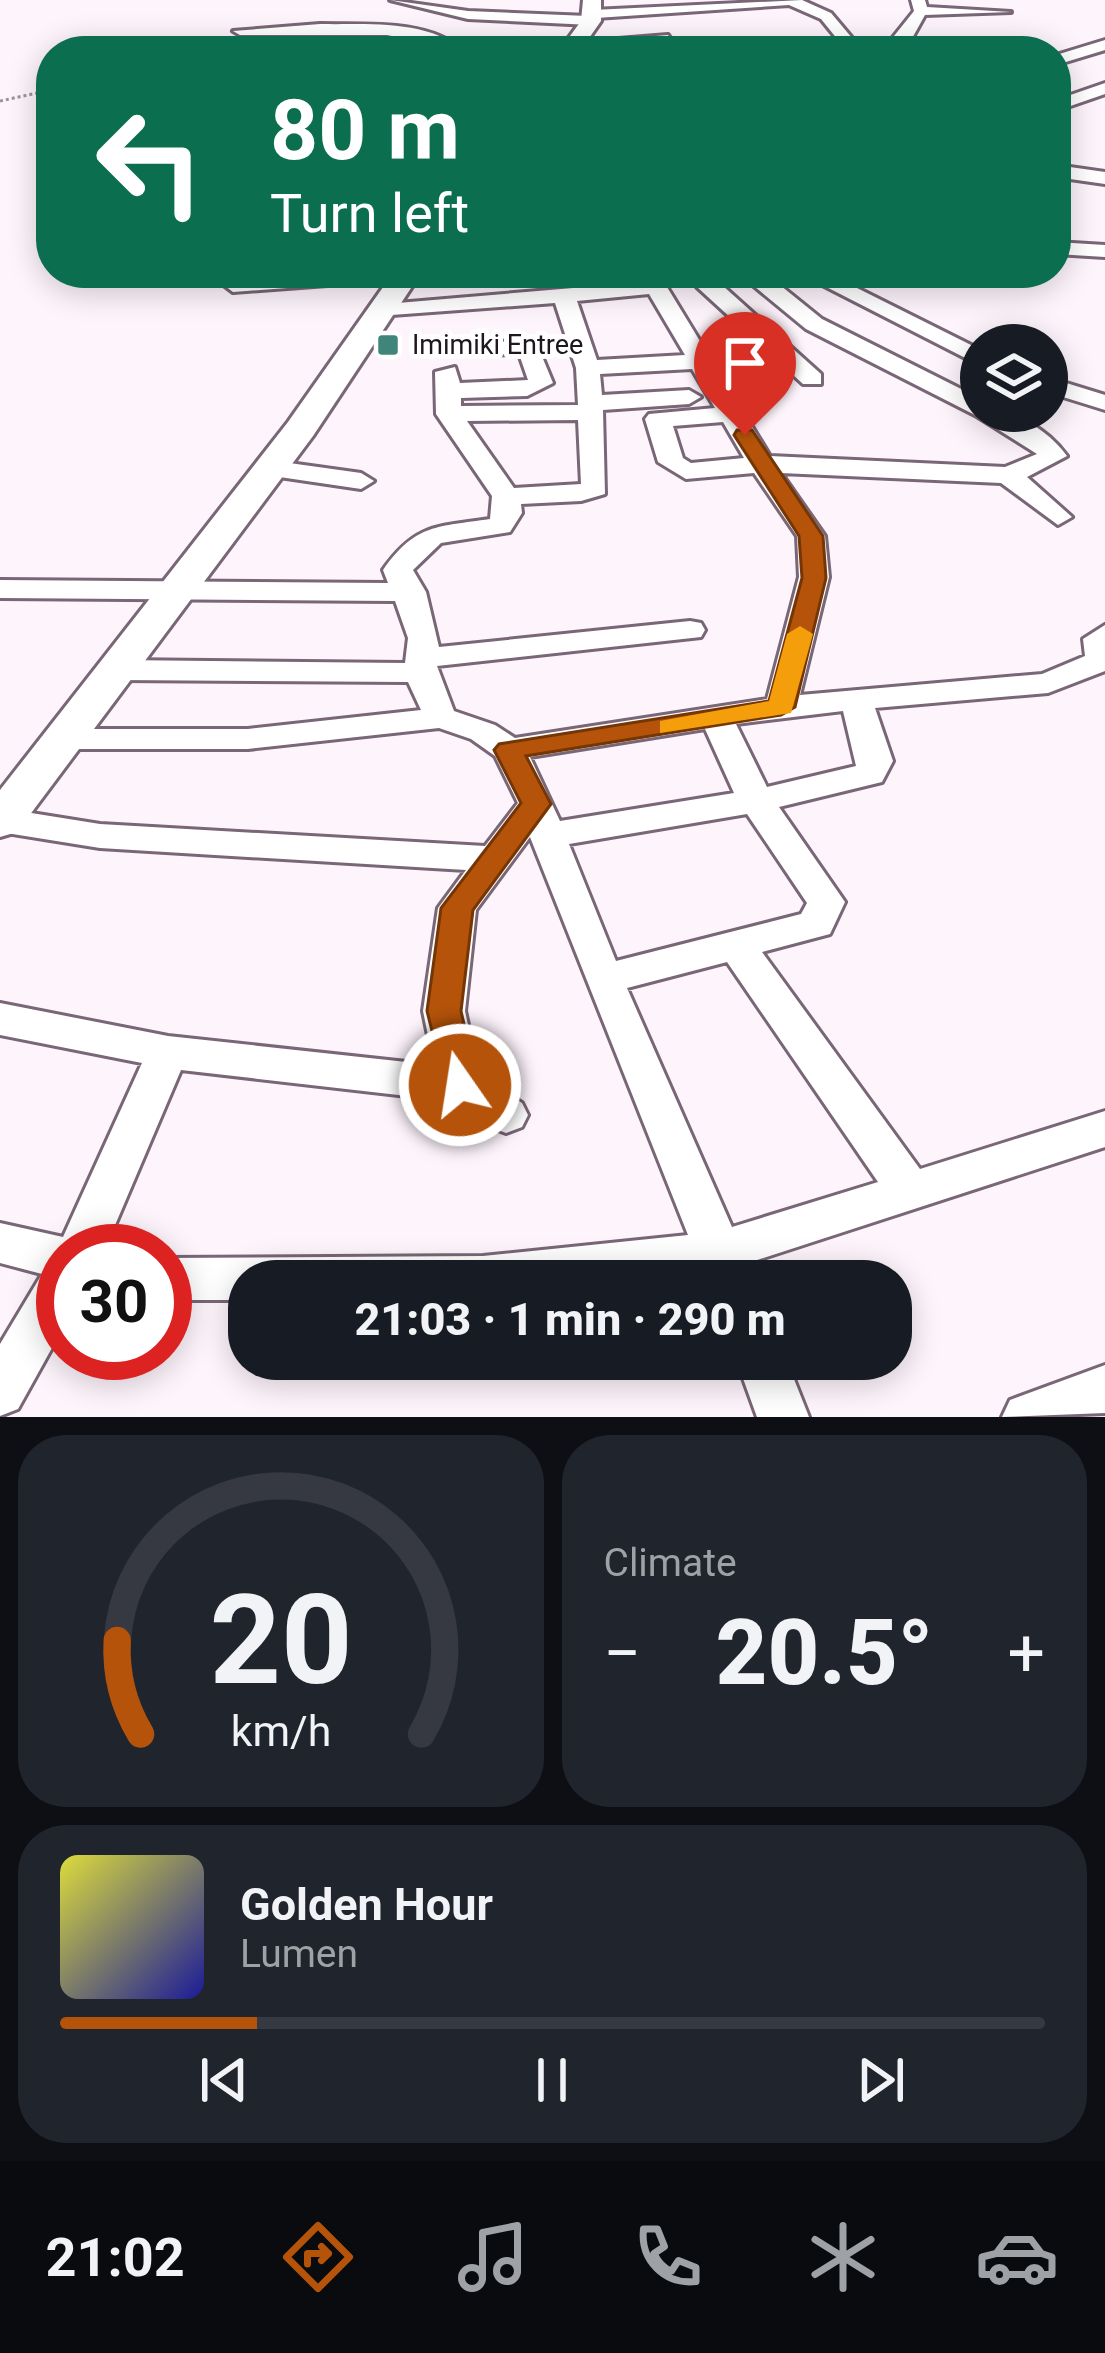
<!DOCTYPE html>
<meta charset="utf-8">
<style>
body{margin:0;font-family:Roboto,sans-serif;background:#20242c;color:#f1f3f6;height:100vh;display:flex;flex-direction:column;font-size:45px;white-space:nowrap}
*{box-sizing:border-box;margin:0}
p{font-size:39px;color:#9ea1a6}
.icon{flex:none;width:66px;height:66px;fill:none;stroke:currentColor;stroke-width:2;stroke-linecap:round;stroke-linejoin:round}
.map{position:relative;height:1417px;overflow:hidden}
.drawer{display:flex;flex-direction:column;gap:18px;padding:18px;background:#0d0f14;flex:1}
.drawer>*{flex:none}
.banner{position:absolute;left:36px;top:36px;width:1035px;height:252px;border-radius:48px;box-shadow:0 6px 30px #0003;background:#0b6e4f;color:#fff;overflow:hidden}
.controls{position:absolute;left:960px;top:324px;display:grid;gap:24px}
.controls a{display:grid;place-items:center;width:108px;height:108px;border-radius:50%;background:#171b24;box-shadow:0 6px 30px #0003;font-size:60px}
.speed{position:absolute;left:36px;top:1224px;display:flex;gap:24px;font-size:60px;font-weight:700;text-align:center}
.speed>*{display:grid;place-content:center;width:156px;height:156px;border-radius:50%;background:#171b24;box-shadow:0 6px 30px #0003;line-height:1}
.speed .limit{border:18px solid #d22;background:#fff;color:#111}
.pin{position:absolute;display:grid;place-items:center;width:102px;height:102px;color:#fff;margin:-123px -51px;border-radius:50% 50% 50% 0;rotate:-45deg;box-shadow:0 0 12px #0007}
.pin .icon{rotate:45deg}
.me{position:absolute;width:132px;margin:-66px;rotate:347deg;stroke-linejoin:round;filter:drop-shadow(0 0 9px #0008)}
.turn{display:flex;align-items:center;gap:42px;height:252px;padding:0 36px;font-size:54px}
.turn .icon{width:156px;height:156px;stroke-width:2.5}
.turn b{display:block;font-size:84px;line-height:102px}
.big{font-size:90px;font-weight:800;line-height:1.1}
.drawer .widget{flex:1;display:flex;flex-direction:column;justify-content:center;gap:18px;min-width:0;padding:0 42px;border-radius:48px;background:#20242c}
.drawer .dial{align-items:center;gap:0}
.dial svg{height:312px;overflow:visible;fill:none;stroke:#363941;stroke-width:7;stroke-linecap:round;text-anchor:middle}
.dial text{fill:#f1f3f6;stroke:none}
.song{display:flex;align-items:center;gap:36px}
.cover{width:144px;height:144px;border-radius:18px;background:linear-gradient(135deg,hsl(60 70% 55%),hsl(240 70% 35%))}
.played{height:12px;border-radius:6px;background:linear-gradient(90deg,#b45309 20%,#363941 20%)}
.keys{display:flex;justify-content:space-around;direction:ltr}
.heat{display:flex;justify-content:space-between;align-items:center;font-size:66px;direction:ltr}
.drawer .tiles{flex:1;display:grid;gap:18px;grid-template-columns:1fr 1fr}
.widget:last-child{grid-column:span 2}
.trip{position:absolute;left:228px;top:1260px;width:684px;height:120px;border-radius:48px;background:#171b24;box-shadow:0 6px 30px #0003;font-weight:800;line-height:120px;text-align:center}
.menu{display:flex;height:192px;justify-content:space-around;align-items:center;background:#090b0e;color:#9ea1a6}
.menu .icon{width:84px;height:84px}
.menu .current{color:#b45309}
.menu b{font-size:54px;color:#f1f3f6}
.map>svg:first-child{display:block}
.lines{fill:none;stroke-linecap:round;stroke-linejoin:round}
.street-casing{stroke:#796676;stroke-width:6}
.secondary-casing{stroke:#796676;stroke-width:6}
.path{stroke:#9c939a;stroke-width:3;stroke-dasharray:3 3;stroke-linecap:butt}
.street{fill:#fff;fill-rule:evenodd}
.secondary{fill:#fff;fill-rule:evenodd}
.route{fill:#b45309;stroke:#753606;stroke-width:3}
.slow{fill:#f59e0b}
.poi-dot{fill:#408579;stroke:#fff;stroke-width:4.5}
.labels{text-anchor:middle;stroke-width:10;stroke-linejoin:round;paint-order:stroke}
.far-poi-label{font-size:27px;fill:#1e171d;stroke:#fff;text-anchor:start}
</style>
<div class="map">
<svg width="1105" height="1417" viewBox="0 0 1105 1417">
<rect width="100%" height="100%" fill="#fef5fc"/>
<g class="lines">
<g class="street-casing">
<g id="street">
<path d="M390,0L468,11L588,16L593,10L802,0L831,13L863,51H847L821,19L789,5L596,18L591,25L468,19Z"/>
<path d="M911,0H925L927,7L1011,12L925,15L905,51H889L890,41L914,11Z"/>
<path d="M320,24C366,25 428,19 464,51L387,35H240L233,31Z"/>
<path d="M668,35L673,42L576,48L568,43Z"/>
<path d="M1105,40V50L1056,65V55Z"/>
<path d="M1105,83V94L1056,111V100Z"/>
<path d="M1056,165L1105,172V184L1056,177Z"/>
<path d="M1056,242L1105,245V257L1056,254Z"/>
<path d="M208,273H231L238,279L322,273L352,278L341,284L233,292Z"/>
<path d="M749,273H765L822,319L981,399V411C1016,411 1046,428 1067,456L1027,477L1072,517L1058,525L1001,483L781,473L825,536L829,577L800,695L1042,674L1085,656L1083,639L1105,625V671L1048,693L875,708L893,761L882,782L779,807L845,902L830,934L762,952L920,1169L1105,1111V1147L748,1263L755,1281H707L704,1274L642,1281H249V1300H165V1258L483,1256L688,1235L530,837L476,910L465,1011L479,1076L522,1103L528,1115L522,1127L506,1133L490,1127L451,1101L181,1070L104,1251H63V1328L18,1409L0,1416V1344L42,1274L0,1263V1223L63,1237L142,1063L0,1035V1003L168,1036L434,1065L423,1011L438,908L466,870L100,848L0,832V808L100,824L485,846L518,803L495,756L471,739L439,728L248,749H69L52,739L69,729H248L421,710L408,682L118,680L102,670L118,660L405,663L408,638L395,601L0,598V580L388,583L383,570C416,523 438,527 490,519L492,496L436,414L435,372L455,367L460,383L528,380L519,354L450,355L438,348L450,341L536,342L553,383L527,396L461,398V406L578,405L576,368L555,303L378,316V306L386,304L656,281L667,287L770,456L1005,467L1037,454L975,415L806,329L749,282ZM649,294L685,355L597,360L577,301ZM692,369L715,408L649,414L645,419L658,462L686,479L754,473L797,536L799,577L767,699L515,738L495,725L454,711L437,666L701,637L705,630L701,623L690,621L439,647L426,592L413,570L441,543L510,532L522,513L521,504L581,501L605,494L603,410L689,404L701,397L689,390L602,395L600,374ZM578,420L581,484L514,488L467,421ZM723,422L744,458L691,463L683,458L673,426ZM843,711L856,766L767,787L736,724ZM705,729L734,793L560,821L530,757ZM747,814L807,903L801,914L616,961L569,844ZM727,962L878,1182L732,1227L627,988Z"/>
<path d="M799,273H827L981,350V366Z"/>
<path d="M697,277H713L821,374V384H803L697,287Z"/>
<path d="M1047,377L1105,395V410L1047,392Z"/>
<path d="M275,461L361,473L374,481L361,489L266,475V463Z"/>
<path d="M736,1359H786L809,1417H757Z"/>
<path d="M1105,1365V1413L1002,1417L1010,1400Z"/>
</g>
</g>
<g class="secondary-casing">
<g id="secondary">
<path d="M583,0H601V21L580,51H559L581,21Z"/>
<path d="M393,273H421L313,436L17,832L0,837V790L288,422Z"/>
</g>
</g>
<path class="path" d="M0,101L51,90"/>
<use href="#street" class="street"/>
<use href="#secondary" class="secondary"/>
</g>
<path class="route" d="M737,430H752L823,536L826,578L795,707L781,715L526,756L551,804L473,910L461,1011L478,1085L473,1095H448L427,1011L441,908L521,803L494,750L499,744L769,701L802,578L799,536L734,435Z"/>
<path class="slow" d="M800,626L813,634L791,713L660,733V721L769,701L787,634Z"/>
<rect class="poi-dot" x="376" y="333" width="24" height="24" rx="6"/>
<g class="labels">
<g class="far-poi-label">
<text x="412" y="354">Imimiki Entree</text>
</g>
</g>
</svg>
<div class="controls">
<a><svg class="icon" aria-label="layers" viewBox="0 0 24 24"><path d="M12 4l9 5-9 5-9-5zM3 14l9 5 9-5"/></svg></a>
</div>
<div class="speed"><div class="limit">30</div></div>
<div class="pin" style="left:745px;top:435px;background:#d93025"><svg class="icon" aria-label="arrive" viewBox="0 0 24 24"><path d="M6 21V4h12l-3 4 3 4H6"/></svg></div>
<svg class="me" style="left:460px;top:1085px" viewBox="-20 -20 40 40"><circle r="17" fill="#b45309" stroke="#fff" stroke-width="3"/><path d="M0-11L8 9 0 5-8 9z" fill="#fff"/></svg>
<div class="trip">21:03 · 1 min · 290 m</div>
<div class="banner">
<div class="turn"><svg class="icon" aria-label="left" viewBox="0 0 24 24"><path d="M17 20v-9H6M10 6l-5 5 5 5"/></svg><div><b>80 m</b>Turn left</div></div>
</div>
</div>
<section class="drawer">
<div class="tiles">
<div class="widget dial"><svg viewBox="0 0 100 80">
<path d="M14 69A42 42 0 1 1 86 69"/>
<path d="M14 69A42 42 0 0 1 8 45" stroke="#b45309"/>
<text x="50" y="56" font-size="32" font-weight="700">20</text>
<text x="50" y="72" font-size="11">km/h</text>
</svg></div>
<div class="widget"><p>Climate</p>
<div class="heat"><a>−</a><b class="big">20.5°</b><a>+</a></div>
</div>
<div class="widget">
<div class="song"><i class="cover"></i><div><b>Golden Hour</b><p>Lumen</p></div></div>
<div class="played"></div>
<div class="keys"><svg class="icon" aria-label="previous" viewBox="0 0 24 24"><path d="M18 5L8 12l10 7zM5 5v14"/></svg><svg class="icon" aria-label="pause" viewBox="0 0 24 24"><path d="M8 5v14M16 5v14"/></svg><svg class="icon" aria-label="next" viewBox="0 0 24 24"><path d="M6 5l10 7-10 7zM19 5v14"/></svg></div>
</div>
</div>
</section>
<nav class="menu">
<b>21:02</b>
<svg class="icon current" aria-label="directions" viewBox="0 0 24 24"><path d="M12 3l9 9-9 9-9-9zM9 14v-3h6M13 9l2 2-2 2"/></svg>
<svg class="icon" aria-label="music" viewBox="0 0 24 24"><path d="M9 18V5l10-2v13"/><circle cx="6" cy="18" r="3"/><circle cx="16" cy="16" r="3"/></svg>
<svg class="icon" aria-label="phone" viewBox="0 0 24 24"><path d="M5 4h4l2 5-3 2q2 4 5 5l2-3 5 2v4C11 20 4 13 5 4z"/></svg>
<svg class="icon" aria-label="climate" viewBox="0 0 24 24"><path d="M12 3v18M4 7l16 10M4 17L20 7"/></svg>
<svg class="icon" aria-label="car" viewBox="0 0 24 24"><path d="M5 17H2v-5l4-1 3-4h7l3 4 3 1v5h-3M9 17h6M6 11h13"/><circle cx="7" cy="17" r="2"/><circle cx="17" cy="17" r="2"/></svg>
</nav>
